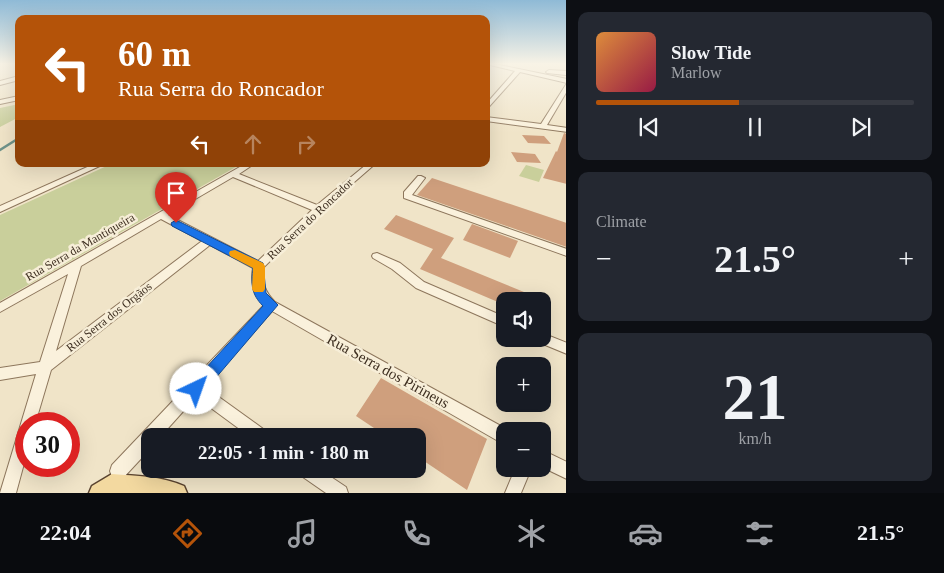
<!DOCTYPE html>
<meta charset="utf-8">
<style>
body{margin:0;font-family:Georgia,serif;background:#242831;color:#f1f3f6;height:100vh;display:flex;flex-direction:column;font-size:19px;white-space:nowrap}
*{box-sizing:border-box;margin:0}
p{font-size:16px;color:#9ea1a6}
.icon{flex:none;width:28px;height:28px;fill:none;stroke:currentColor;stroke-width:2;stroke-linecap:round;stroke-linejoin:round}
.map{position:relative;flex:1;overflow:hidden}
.panel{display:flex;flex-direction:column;gap:12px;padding:12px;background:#0d0f14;width:378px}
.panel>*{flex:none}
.hud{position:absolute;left:15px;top:15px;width:475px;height:152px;border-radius:10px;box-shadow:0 5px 20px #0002;background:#b45309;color:#fff;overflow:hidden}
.tools{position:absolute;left:496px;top:292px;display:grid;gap:10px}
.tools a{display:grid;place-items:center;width:55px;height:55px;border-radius:10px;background:#171b24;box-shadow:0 5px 20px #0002;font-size:25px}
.speed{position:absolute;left:15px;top:412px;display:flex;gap:10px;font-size:25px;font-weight:700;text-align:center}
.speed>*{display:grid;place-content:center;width:65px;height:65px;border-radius:50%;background:#171b24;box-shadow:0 5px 20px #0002;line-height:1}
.speed .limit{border:8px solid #d22;background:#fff;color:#111}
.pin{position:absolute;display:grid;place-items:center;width:42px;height:42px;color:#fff;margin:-51px -21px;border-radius:50% 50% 50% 0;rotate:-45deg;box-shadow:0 0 5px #0007}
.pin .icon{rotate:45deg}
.me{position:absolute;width:55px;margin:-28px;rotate:42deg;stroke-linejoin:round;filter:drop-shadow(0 0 4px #0008)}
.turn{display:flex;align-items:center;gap:18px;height:105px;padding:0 20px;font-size:22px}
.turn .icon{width:65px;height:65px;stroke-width:2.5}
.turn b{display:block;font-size:35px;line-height:42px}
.lanes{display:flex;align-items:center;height:48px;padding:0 20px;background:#0003;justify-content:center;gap:25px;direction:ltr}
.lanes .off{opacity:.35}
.big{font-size:38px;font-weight:700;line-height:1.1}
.panel .tile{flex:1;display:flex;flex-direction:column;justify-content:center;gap:8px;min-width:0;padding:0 18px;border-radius:10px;background:#242831}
.panel .dial{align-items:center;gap:0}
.dial b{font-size:65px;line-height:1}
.song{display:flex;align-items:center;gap:15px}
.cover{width:60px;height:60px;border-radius:8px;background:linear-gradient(135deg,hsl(30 70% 55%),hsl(340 70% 35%))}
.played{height:5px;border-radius:2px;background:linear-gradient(90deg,#b45309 45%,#363941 45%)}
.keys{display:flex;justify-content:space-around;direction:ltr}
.heat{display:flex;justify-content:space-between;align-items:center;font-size:28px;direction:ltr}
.trip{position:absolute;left:141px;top:428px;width:285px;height:50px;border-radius:10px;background:#171b24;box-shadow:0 5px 20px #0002;font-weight:700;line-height:50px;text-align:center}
.menu{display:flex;height:80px;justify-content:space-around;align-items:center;background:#090b0e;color:#9ea1a6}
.menu .icon{width:35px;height:35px}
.menu .on{color:#b45309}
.menu b{font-size:22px;color:#f1f3f6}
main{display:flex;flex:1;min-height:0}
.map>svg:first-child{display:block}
.green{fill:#c9cf9b}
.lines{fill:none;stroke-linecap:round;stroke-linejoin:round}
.stream{stroke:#6f938a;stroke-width:2.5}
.building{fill:#cf9f7d}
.minor-casing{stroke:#8d765c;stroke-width:2}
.major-casing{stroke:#5b4430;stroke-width:3}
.minor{fill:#faf1dc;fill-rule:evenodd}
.major{fill:#f3d9a0;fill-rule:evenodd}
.route{fill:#1a73e8;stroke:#114b97}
.slow{fill:#f59e0b}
.labels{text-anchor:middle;stroke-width:5;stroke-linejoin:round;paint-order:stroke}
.street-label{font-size:12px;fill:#3d2e20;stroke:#f7eed8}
.near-street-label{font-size:15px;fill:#3d2e20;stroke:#f7eed8}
</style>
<main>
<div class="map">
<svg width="567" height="493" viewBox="0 0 567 493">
<rect width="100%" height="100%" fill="#f0e4c8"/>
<g class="green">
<path d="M19,104V117L0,127V108Z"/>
<path d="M111,164H241L0,301V215Z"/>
<path d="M526,165L544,170L539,182L519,176Z"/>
</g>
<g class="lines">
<path class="stream" d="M0,150L19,138"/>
</g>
<g class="building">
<path d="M564,133L567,134V184L543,178L556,151L557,152Z"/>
<path d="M522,135L544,136L551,144L528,143Z"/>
<path d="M511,152L535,154L541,163L517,162Z"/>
<path d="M432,178L567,223V247L417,195Z"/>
<path d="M396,215L454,238L441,258L524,292L521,301H505V305L420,269L433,249L384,229Z"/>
<path d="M472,224L518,241L510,258L463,240Z"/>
<path d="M381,378L487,439L467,490L418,457V436H386L356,416Z"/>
</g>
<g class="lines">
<g class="minor-casing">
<g id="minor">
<path d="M486,64H495L567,79V83L520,72L486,110V104L515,71Z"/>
<path d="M549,70L567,71V75L547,73L546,72Z"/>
<path d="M19,76V80L0,85V81Z"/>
<path d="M567,83V91L547,125L567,128V132L486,121V117L541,124Z"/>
<path d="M19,96V100L0,104V100Z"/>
<path d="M94,164H104L0,212V206Z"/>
<path d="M245,164H254L239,174L317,205L367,164H375L321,211L264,267C261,282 265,292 275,302L510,431H505V445L272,311L205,387L266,431L268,436H249L196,397L161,436H150V449L124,477L118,479L112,477L110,471L112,465L264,305C254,294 250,282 253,268L210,245L51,370L35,424H26V456L16,493H0L36,374L0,380V368L40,362L68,274L0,312V303ZM233,177L312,210L258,261L168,215ZM161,219L202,241L56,351L81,266Z"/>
<path d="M418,176H421L425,178L412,195L567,249V256L404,198V192Z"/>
<path d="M377,253L400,263L424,282L505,317V327L416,288L392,269L373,258L372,256L373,254Z"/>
<path d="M542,333L567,343V354L538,342L536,339H542Z"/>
<path d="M542,450L567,462V479L542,467Z"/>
<path d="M298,469H319L346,487L348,493H326L300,475Z"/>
<path d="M515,469H531L521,493H505Z"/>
</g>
</g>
<g class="major-casing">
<path id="major" d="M112,474C136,476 162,476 184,486L187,493H89L92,486Z"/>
</g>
<use href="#minor" class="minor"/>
<use href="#major" class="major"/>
</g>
<linearGradient id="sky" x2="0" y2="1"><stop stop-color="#8fbad6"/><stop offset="0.48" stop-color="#f8f3e6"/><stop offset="1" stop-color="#f8f3e6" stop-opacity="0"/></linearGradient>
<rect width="567" height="133" fill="url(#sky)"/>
<path class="route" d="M176,220L263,263L266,293L278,305L202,394L196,396L191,394L188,389L191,384L263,306C251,294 251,284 253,268L172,226L171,223Z"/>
<path class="slow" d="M235,250L263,263L265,266V289L263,292H254L252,289L253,268L230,256L229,253L230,251Z"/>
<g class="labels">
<g class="street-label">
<text transform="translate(310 219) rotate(-43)" y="4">Rua Serra do Roncador</text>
<text transform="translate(80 247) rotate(-30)" y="4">Rua Serra da Mantiqueira</text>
<text transform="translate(109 317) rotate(-38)" y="4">Rua Serra dos Orgãos</text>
</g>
<g class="near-street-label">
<text transform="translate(388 371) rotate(29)" y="5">Rua Serra dos Pirineus</text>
</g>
</g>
</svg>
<div class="tools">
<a><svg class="icon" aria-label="sound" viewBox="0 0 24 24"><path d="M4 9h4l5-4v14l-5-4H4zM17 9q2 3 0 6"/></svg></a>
<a>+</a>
<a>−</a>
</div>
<div class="speed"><div class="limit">30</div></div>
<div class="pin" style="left:176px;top:223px;background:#d93025"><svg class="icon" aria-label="arrive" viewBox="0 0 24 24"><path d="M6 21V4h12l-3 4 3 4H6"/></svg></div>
<svg class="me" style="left:196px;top:389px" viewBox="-20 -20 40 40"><circle r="19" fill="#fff"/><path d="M0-13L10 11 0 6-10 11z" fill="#1a73e8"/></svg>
<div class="trip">22:05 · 1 min · 180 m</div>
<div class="hud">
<div class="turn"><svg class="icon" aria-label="left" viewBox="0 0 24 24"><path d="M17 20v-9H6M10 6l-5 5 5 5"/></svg><div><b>60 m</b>Rua Serra do Roncador</div></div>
<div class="lanes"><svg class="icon" aria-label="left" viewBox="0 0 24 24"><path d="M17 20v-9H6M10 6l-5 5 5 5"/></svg><svg class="icon off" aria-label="ahead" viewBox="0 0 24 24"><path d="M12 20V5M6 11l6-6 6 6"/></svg><svg class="icon off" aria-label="right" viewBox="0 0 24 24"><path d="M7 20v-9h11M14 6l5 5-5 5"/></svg></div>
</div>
</div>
<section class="panel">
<div class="tile">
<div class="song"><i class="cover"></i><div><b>Slow Tide</b><p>Marlow</p></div></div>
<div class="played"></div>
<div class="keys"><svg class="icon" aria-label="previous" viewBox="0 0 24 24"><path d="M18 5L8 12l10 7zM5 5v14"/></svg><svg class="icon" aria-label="pause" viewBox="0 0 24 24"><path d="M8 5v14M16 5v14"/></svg><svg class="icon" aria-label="next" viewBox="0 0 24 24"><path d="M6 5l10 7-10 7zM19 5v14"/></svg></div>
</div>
<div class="tile"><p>Climate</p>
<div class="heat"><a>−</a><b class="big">21.5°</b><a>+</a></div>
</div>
<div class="tile dial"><b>21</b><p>km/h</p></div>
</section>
</main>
<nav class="menu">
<b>22:04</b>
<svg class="icon on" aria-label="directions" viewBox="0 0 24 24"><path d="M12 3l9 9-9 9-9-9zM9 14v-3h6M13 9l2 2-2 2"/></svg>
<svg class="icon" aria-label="music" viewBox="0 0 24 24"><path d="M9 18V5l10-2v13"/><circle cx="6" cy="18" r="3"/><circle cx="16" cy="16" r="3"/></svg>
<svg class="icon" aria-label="phone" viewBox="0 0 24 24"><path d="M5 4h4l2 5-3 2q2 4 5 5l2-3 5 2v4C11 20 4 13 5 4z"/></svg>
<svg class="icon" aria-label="climate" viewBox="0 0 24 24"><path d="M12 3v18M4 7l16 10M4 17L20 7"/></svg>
<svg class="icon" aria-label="car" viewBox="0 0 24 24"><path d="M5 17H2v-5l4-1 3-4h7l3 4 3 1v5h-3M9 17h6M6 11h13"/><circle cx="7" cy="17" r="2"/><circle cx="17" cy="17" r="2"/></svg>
<svg class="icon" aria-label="filters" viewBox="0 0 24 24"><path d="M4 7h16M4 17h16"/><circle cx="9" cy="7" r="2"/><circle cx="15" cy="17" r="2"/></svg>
<b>21.5°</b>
</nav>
